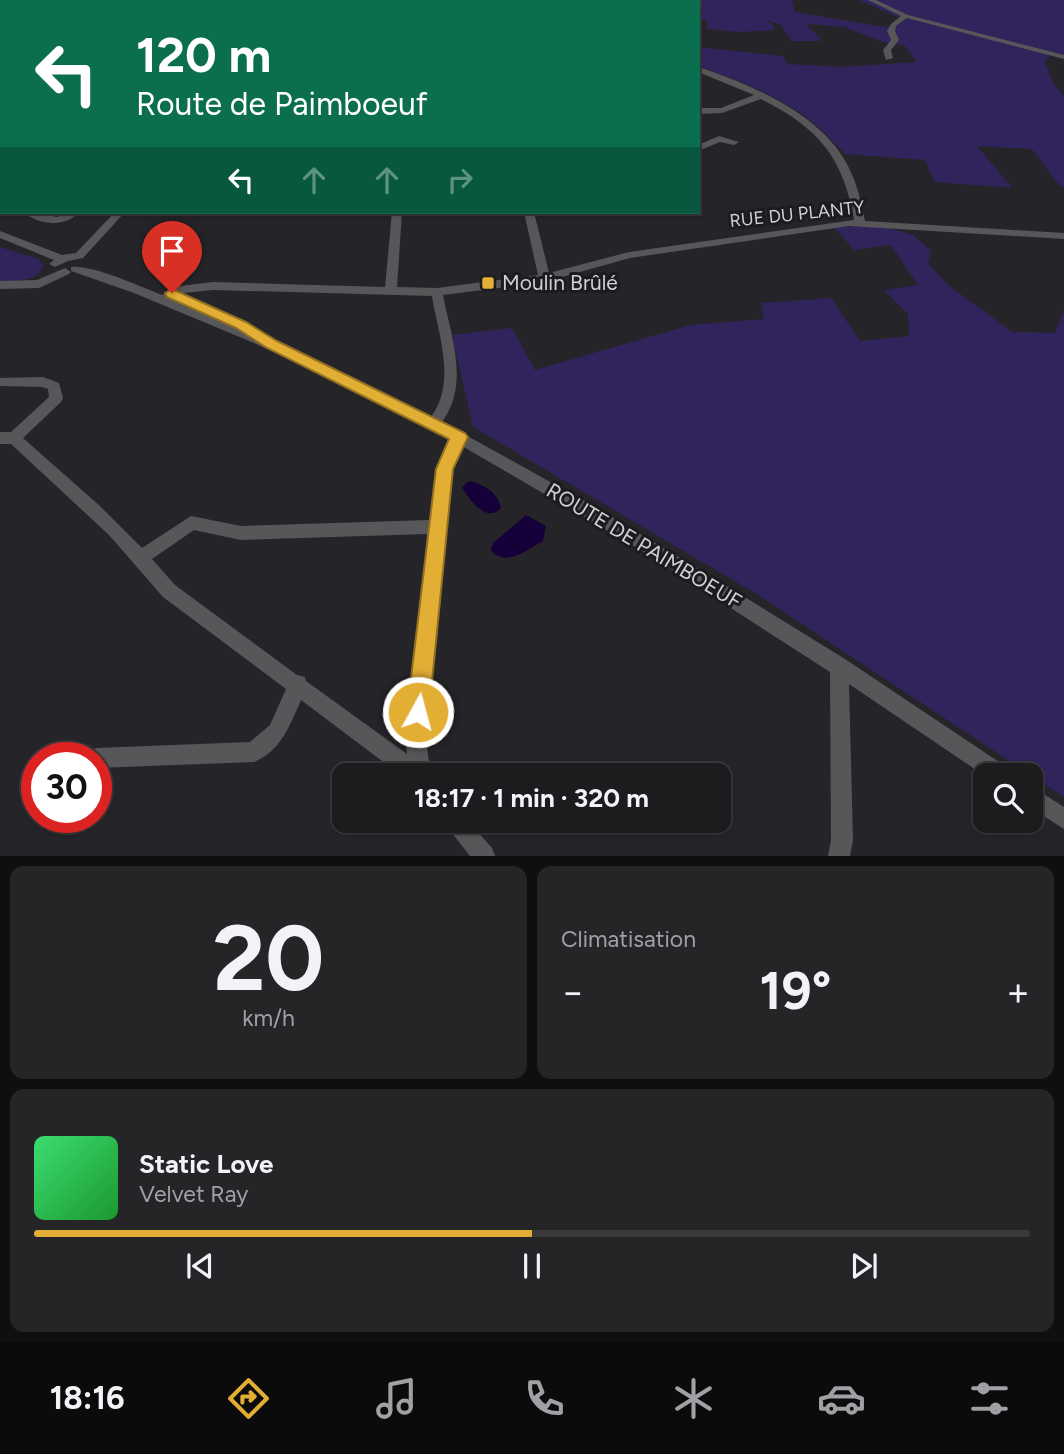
<!DOCTYPE html>
<html lang="fr">
<meta charset="utf-8">
<style>
body{margin:0;font-family:Figtree,sans-serif;background:#252528;color:#f1f3f6;height:100vh;display:flex;flex-direction:column;font-size:26px;white-space:nowrap}
*{box-sizing:border-box;margin:0}
p{font-size:23px;color:#a0a1a4}
.icon{flex:none;width:38px;height:38px;fill:none;stroke:currentColor;stroke-width:2;stroke-linecap:round;stroke-linejoin:round}
.map{position:relative;height:856px;overflow:hidden}
.drawer{display:flex;flex-direction:column;gap:10px;padding:10px;background:#0f0f11;flex:1}
.drawer>*{flex:none}
.hud{position:absolute;left:0px;top:0px;width:700px;height:214px;box-shadow:0 2px 5px #0004,0 0 0 2px #3a3a3d;background:#0b6e4f;color:#fff;overflow:hidden}
.buttons{position:absolute;left:973px;top:763px;display:grid;gap:14px}
.buttons a{display:grid;place-items:center;width:70px;height:70px;border-radius:14px;background:#1c1c1f;box-shadow:0 2px 5px #0004,0 0 0 2px #3a3a3d;font-size:35px}
.speed{position:absolute;left:21px;top:742px;display:flex;gap:14px;font-size:35px;font-weight:700;text-align:center}
.speed>*{display:grid;place-content:center;width:91px;height:91px;border-radius:50%;background:#1c1c1f;box-shadow:0 2px 5px #0004,0 0 0 2px #3a3a3d;line-height:1}
.speed .limit{border:10px solid #d22;background:#fff;color:#111}
.pin{position:absolute;display:grid;place-items:center;width:60px;height:60px;color:#fff;margin:-72px -30px;border-radius:50% 50% 50% 0;rotate:-45deg;box-shadow:0 0 7px #0007}
.pin .icon{rotate:45deg}
.me{position:absolute;width:77px;margin:-38px;rotate:7deg;stroke-linejoin:round;filter:drop-shadow(0 0 5px #0008)}
.turn{display:flex;align-items:center;gap:24px;height:147px;padding:0 21px;font-size:32px}
.turn .icon{width:91px;height:91px;stroke-width:2.5}
.turn b{display:block;font-size:49px;line-height:60px}
.lanes{display:flex;align-items:center;height:66px;padding:0 21px;background:#0003;justify-content:center;gap:35px;direction:ltr}
.lanes .off{opacity:.35}
.big{font-size:52px;font-weight:700;line-height:1.1}
.drawer .widget{flex:1;display:flex;flex-direction:column;justify-content:center;gap:10px;min-width:0;padding:0 24px;border-radius:14px;background:#252528}
.drawer .dial{align-items:center;gap:0}
.dial b{font-size:91px;line-height:1}
.song{display:flex;align-items:center;gap:21px}
.cover{width:84px;height:84px;border-radius:10px;background:linear-gradient(135deg,hsl(140 70% 55%),hsl(130 70% 35%))}
.played{height:7px;border-radius:4px;background:linear-gradient(90deg,#e2ae34 50%,#3a3a3d 50%)}
.keys{display:flex;justify-content:space-around;direction:ltr}
.heat{display:flex;justify-content:space-between;align-items:center;font-size:38px;direction:ltr}
.drawer .tiles{flex:1;display:grid;gap:10px;grid-template-columns:1fr 1fr}
.widget:last-child{grid-column:span 2}
.trip{position:absolute;left:332px;top:763px;width:399px;height:70px;border-radius:14px;background:#1c1c1f;box-shadow:0 2px 5px #0004,0 0 0 2px #3a3a3d;font-weight:700;line-height:70px;text-align:center}
.tab-bar{display:flex;height:112px;justify-content:space-around;align-items:center;background:#0b0b0c;color:#a0a1a4}
.tab-bar .icon{width:49px;height:49px}
.tab-bar .current{color:#e2ae34}
.tab-bar b{font-size:32px;color:#f1f3f6}
.map>svg:first-child{display:block}
.green{fill:#31245c}
.water{fill:#150039}
.lines{fill:none;stroke-linecap:round;stroke-linejoin:round}
.minor{fill:#575659;fill-rule:evenodd}
.wall{fill:#5c4610}
.route{fill:#e2ae34;stroke:#937122;stroke-width:2}
.poi-dot{fill:#e2ae34;stroke:#1c1b1f;stroke-width:2.5}
.labels{text-anchor:middle;stroke-width:6;stroke-linejoin:round;paint-order:stroke}
.far-street-label{font-size:18px;fill:#d1d1d4;stroke:#1c1b1f}
.poi-label{font-size:21px;fill:#d1d1d4;stroke:#1c1b1f;text-anchor:start}
.street-label{font-size:21px;fill:#d1d1d4;stroke:#1c1b1f}
</style>
<div class="map">
<svg width="1064" height="856" viewBox="0 0 1064 856">
<rect width="100%" height="100%" fill="#252529"/>
<g class="green">
<path d="M681,0H792L795,12L883,27H895L905,20L859,0H1064V56L1051,53L1045,62L1053,83L1064,96V187L1060,186L1032,149L977,146L1012,188L935,182L925,160L845,154C834,143 823,130 810,120C777,94 737,80 698,66V47L784,56L787,64L840,67L917,62L904,45L883,42L844,27L809,24L806,25L821,39L820,41H792L780,24L765,20L772,24L774,30L739,32L707,29V21L698,20V2Z"/>
<path d="M880,226L913,235L931,251L928,264L947,284L1012,332L1055,333L1064,311V797L755,593L473,427L452,335L512,328L535,370L691,325L764,319L761,303L831,298L860,341L909,336L908,314L884,290L918,285L891,245L854,250L834,227Z"/>
<path d="M0,247L38,259L43,265C39,283 15,280 0,282Z"/>
</g>
<g class="water">
<path d="M469,481C484,485 497,491 501,508C487,524 469,500 462,487Z"/>
<path d="M526,515L546,526L543,541C527,550 505,568 491,550L493,543Z"/>
</g>
<g class="lines">
<g class="minor">
<path d="M176,0H188L173,2Z"/>
<path d="M195,0H208L192,2Z"/>
<path d="M275,0H281L282,2H276Z"/>
<path d="M318,0H337L318,2Z"/>
<path d="M379,0H386L387,2H380Z"/>
<path d="M412,0H419L420,2H413Z"/>
<path d="M434,0H507L510,2H436Z"/>
<path d="M672,0H678L671,2Z"/>
<path d="M868,0H876L908,15L1064,55V59L907,18L896,26L895,31L899,40L891,50L893,58L886,60L883,50L891,40L887,31L891,24L901,16Z"/>
<rect x="0" y="36" width="2" height="4"/>
<rect x="0" y="55" width="2" height="5"/>
<path d="M698,67C750,84 820,113 847,164C857,183 861,201 865,221L1064,233V239L849,226L630,258L544,282L443,295C451,337 470,384 442,422L583,500L727,586L845,659L1008,768L1011,775L985,776L849,684L853,840L850,856H828L831,840L830,672L644,552L462,446L452,471L445,517L437,622L425,734L431,775H411L394,770L301,700C290,725 281,751 254,762L96,768V758H86L89,751L96,748L250,742L270,725L286,689L163,597L109,535L11,444H0V432H11L49,397L48,389L42,387L0,386V378L43,377L59,383L63,398L61,402L23,438L100,506L142,548L191,516L241,526L429,520L438,471L451,440L341,383L254,343L134,293L71,271V267C91,264 142,287 162,295L180,286L213,282L385,287L392,212H402L397,287L437,288L538,275L524,212H534L549,273L629,252L854,220C843,156 818,128 761,99L722,113L698,114V108H721L754,95L698,72ZM213,290L432,296C438,334 457,382 431,417L292,350L172,299L183,293ZM194,530L241,540L427,534L420,622L405,734L407,754L306,681L305,677L297,675L175,585L152,559Z"/>
<path d="M719,136L739,142L734,145L720,142L698,151V145Z"/>
<path d="M2,165V171L0,172V166Z"/>
<path d="M2,180V186L0,187V181Z"/>
<rect x="0" y="200" width="2" height="7"/>
<path d="M22,212H36L57,217L68,212H79C64,229 39,224 22,212Z"/>
<path d="M115,212H125L83,258L68,261L55,267L49,264L54,260L0,238V231L62,255L76,253Z"/>
<path d="M65,268L71,272L69,274L39,288L0,289V281L37,280Z"/>
<path d="M1031,786L1064,807V829L1031,808Z"/>
<path d="M445,821H468L492,848L495,856H470L448,828Z"/>
</g>
</g>
<path class="wall" d="M2,85V106L0,103V87Z"/>
<path class="route" d="M172,289L246,322L277,341L465,433L468,437L453,469L429,712L426,720L418,723L410,720L407,712L436,469L449,439L267,348L236,328L167,297L165,293Z"/>
<rect class="poi-dot" x="481" y="276" width="14" height="14" rx="3.5"/>
<g class="labels">
<g class="far-street-label">
<text transform="translate(797 214) rotate(-6)" y="6">RUE DU PLANTY</text>
</g>
<g class="poi-label">
<text x="502" y="290">Moulin Brûlé</text>
</g>
<g class="street-label">
<text transform="translate(644 546) rotate(31)" y="7">ROUTE DE PAIMBOEUF</text>
</g>
</g>
</svg>
<div class="buttons">
<a><svg class="icon" aria-label="search" viewBox="0 0 24 24"><circle cx="10" cy="10" r="6"/><path d="M15 15l6 6"/></svg></a>
</div>
<div class="speed"><div class="limit">30</div></div>
<div class="pin" style="left:172px;top:293px;background:#d93025"><svg class="icon" aria-label="arrive" viewBox="0 0 24 24"><path d="M6 21V4h12l-3 4 3 4H6"/></svg></div>
<svg class="me" style="left:418px;top:712px" viewBox="-20 -20 40 40"><circle r="17" fill="#e2ae34" stroke="#fff" stroke-width="3"/><path d="M0-11L8 9 0 5-8 9z" fill="#fff"/></svg>
<div class="trip">18:17 · 1 min · 320 m</div>
<div class="hud">
<div class="turn"><svg class="icon" aria-label="left" viewBox="0 0 24 24"><path d="M17 20v-9H6M10 6l-5 5 5 5"/></svg><div><b>120 m</b>Route de Paimboeuf</div></div>
<div class="lanes"><svg class="icon" aria-label="left" viewBox="0 0 24 24"><path d="M17 20v-9H6M10 6l-5 5 5 5"/></svg><svg class="icon off" aria-label="ahead" viewBox="0 0 24 24"><path d="M12 20V5M6 11l6-6 6 6"/></svg><svg class="icon off" aria-label="ahead" viewBox="0 0 24 24"><path d="M12 20V5M6 11l6-6 6 6"/></svg><svg class="icon off" aria-label="right" viewBox="0 0 24 24"><path d="M7 20v-9h11M14 6l5 5-5 5"/></svg></div>
</div>
</div>
<section class="drawer">
<div class="tiles">
<div class="widget dial"><b>20</b><p>km/h</p></div>
<div class="widget"><p>Climatisation</p>
<div class="heat"><a>−</a><b class="big">19°</b><a>+</a></div>
</div>
<div class="widget">
<div class="song"><i class="cover"></i><div><b>Static Love</b><p>Velvet Ray</p></div></div>
<div class="played"></div>
<div class="keys"><svg class="icon" aria-label="previous" viewBox="0 0 24 24"><path d="M18 5L8 12l10 7zM5 5v14"/></svg><svg class="icon" aria-label="pause" viewBox="0 0 24 24"><path d="M8 5v14M16 5v14"/></svg><svg class="icon" aria-label="next" viewBox="0 0 24 24"><path d="M6 5l10 7-10 7zM19 5v14"/></svg></div>
</div>
</div>
</section>
<nav class="tab-bar">
<b>18:16</b>
<svg class="icon current" aria-label="directions" viewBox="0 0 24 24"><path d="M12 3l9 9-9 9-9-9zM9 14v-3h6M13 9l2 2-2 2"/></svg>
<svg class="icon" aria-label="music" viewBox="0 0 24 24"><path d="M9 18V5l10-2v13"/><circle cx="6" cy="18" r="3"/><circle cx="16" cy="16" r="3"/></svg>
<svg class="icon" aria-label="phone" viewBox="0 0 24 24"><path d="M5 4h4l2 5-3 2q2 4 5 5l2-3 5 2v4C11 20 4 13 5 4z"/></svg>
<svg class="icon" aria-label="climate" viewBox="0 0 24 24"><path d="M12 3v18M4 7l16 10M4 17L20 7"/></svg>
<svg class="icon" aria-label="car" viewBox="0 0 24 24"><path d="M5 17H2v-5l4-1 3-4h7l3 4 3 1v5h-3M9 17h6M6 11h13"/><circle cx="7" cy="17" r="2"/><circle cx="17" cy="17" r="2"/></svg>
<svg class="icon" aria-label="filters" viewBox="0 0 24 24"><path d="M4 7h16M4 17h16"/><circle cx="9" cy="7" r="2"/><circle cx="15" cy="17" r="2"/></svg>
</nav>
